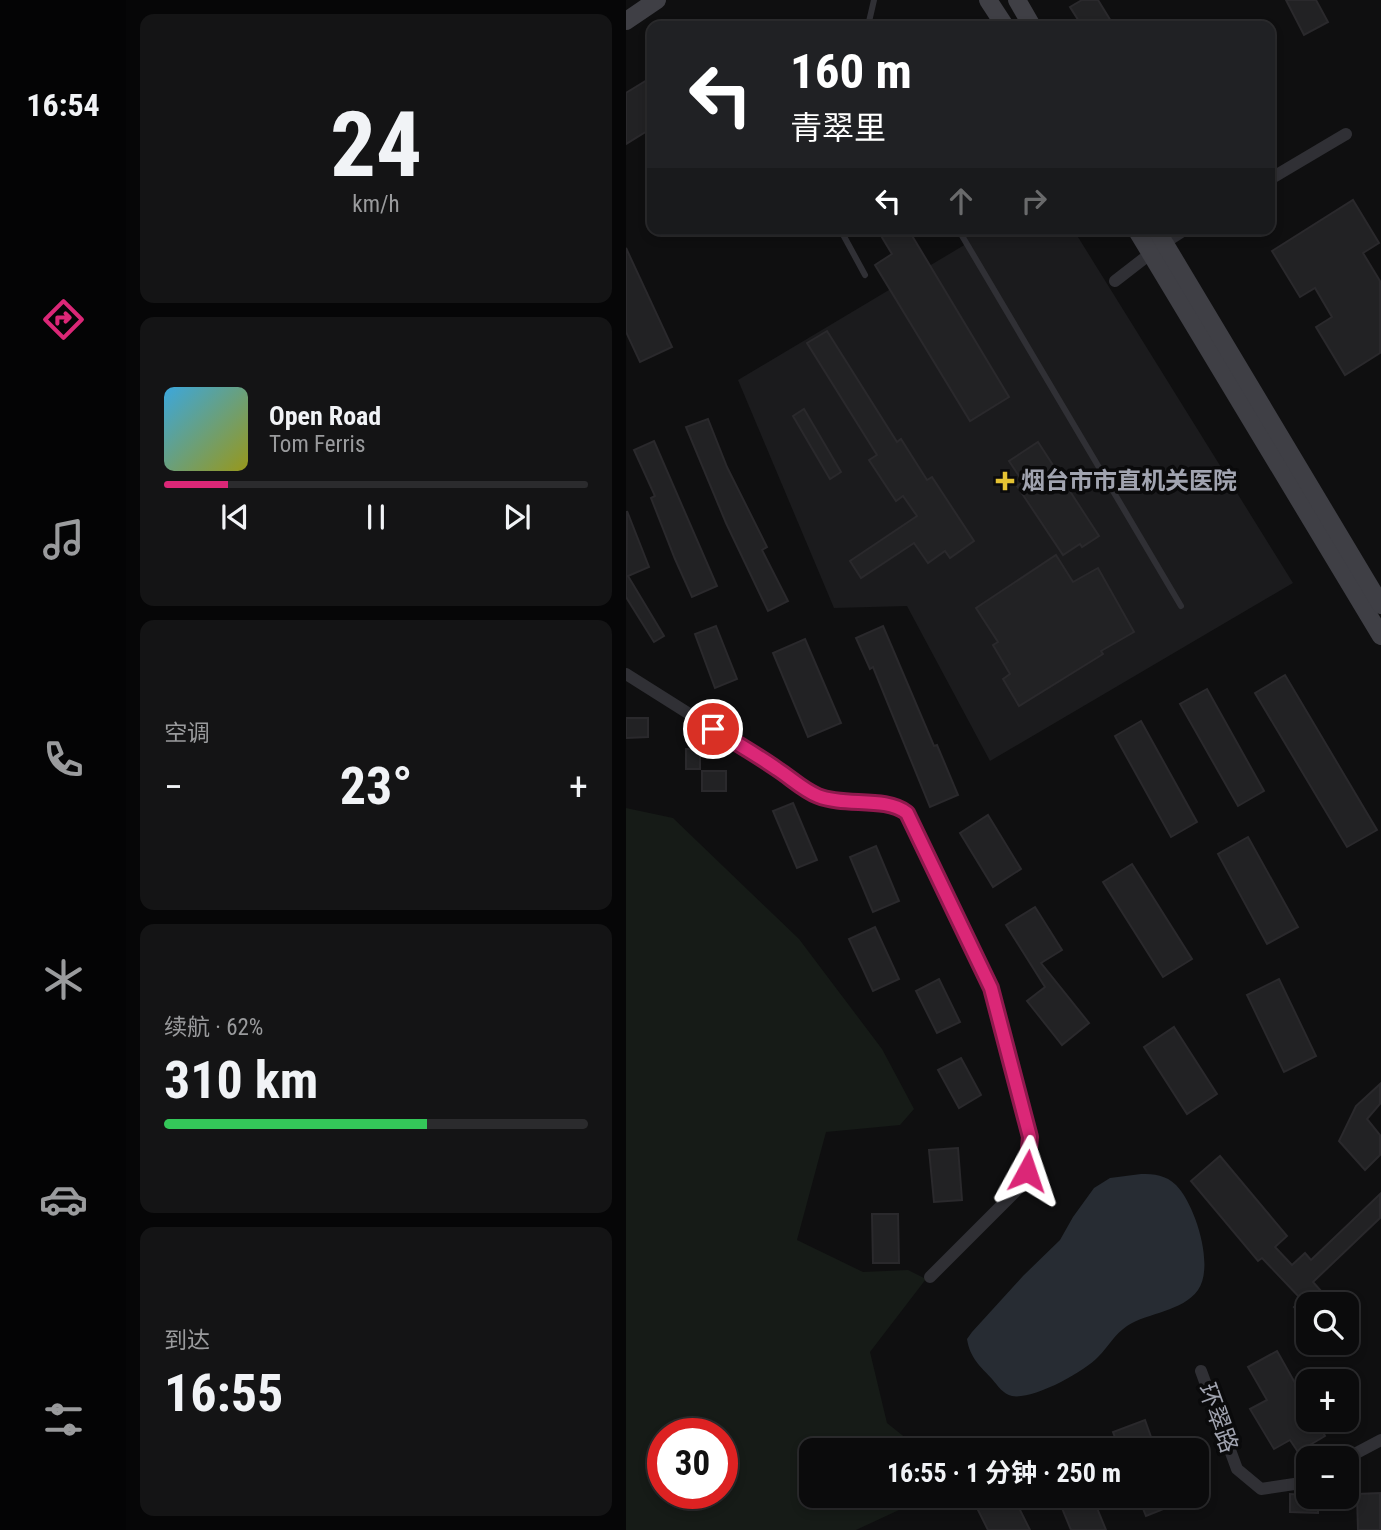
<!DOCTYPE html>
<html lang="zh">
<meta charset="utf-8">
<style>
body{margin:0;font-family:"Roboto Condensed","Noto Sans SC",sans-serif;background:#141415;color:#f1f3f6;height:100vh;display:flex;flex-direction:column;font-size:26px;white-space:nowrap}
*{box-sizing:border-box;margin:0}
p{font-size:23px;color:#9a9b9d}
.icon{flex:none;width:38px;height:38px;fill:none;stroke:currentColor;stroke-width:2;stroke-linecap:round;stroke-linejoin:round}
.map{position:relative;flex:1;overflow:hidden}
.panel{display:flex;flex-direction:column;gap:14px;padding:14px;background:#060607;width:500px}
.panel>*{flex:none}
.top-card{position:absolute;left:21px;top:21px;width:628px;height:214px;border-radius:14px;box-shadow:0 4px 10px #0003,0 0 0 2px #2b2b2d;background:#202124;color:#fff;overflow:hidden}
.buttons{position:absolute;left:670px;top:1292px;display:grid;gap:14px}
.buttons a{display:grid;place-items:center;width:63px;height:63px;border-radius:14px;background:#0b0b0c;box-shadow:0 4px 10px #0003,0 0 0 2px #2b2b2d;font-size:35px}
.speed{position:absolute;left:21px;top:1418px;display:flex;gap:14px;font-size:35px;font-weight:700;text-align:center}
.speed>*{display:grid;place-content:center;width:91px;height:91px;border-radius:50%;background:#0b0b0c;box-shadow:0 4px 10px #0003,0 0 0 2px #2b2b2d;line-height:1}
.speed .limit{border:10px solid #d22;background:#fff;color:#111}
.pin{position:absolute;display:grid;place-items:center;width:60px;height:60px;color:#fff;margin:-30px;border:4px solid #fff;border-radius:50%;box-shadow:0 2px 7px #0007}
.me{position:absolute;width:77px;margin:-38px;rotate:5deg;stroke-linejoin:round;filter:drop-shadow(0 0 5px #0008)}
.turn{display:flex;align-items:center;gap:24px;height:147px;padding:0 28px;font-size:32px}
.turn .icon{width:91px;height:91px;stroke-width:2.5}
.turn b{display:block;font-size:49px;line-height:60px}
.lanes{display:flex;align-items:center;height:66px;padding:0 28px;background:#0003;justify-content:center;gap:35px;direction:ltr}
.lanes .off{opacity:.35}
.big{font-size:52px;font-weight:700;line-height:1.1}
.panel .card{flex:1;display:flex;flex-direction:column;justify-content:center;gap:10px;min-width:0;padding:0 24px;border-radius:14px;background:#141415}
.panel .dial{align-items:center;gap:0}
.dial b{font-size:91px;line-height:1}
.song{display:flex;align-items:center;gap:21px}
.cover{width:84px;height:84px;border-radius:10px;background:linear-gradient(135deg,hsl(200 70% 55%),hsl(60 70% 35%))}
.played{height:7px;border-radius:4px;background:linear-gradient(90deg,#db2777 15%,#2b2b2d 15%)}
.keys{display:flex;justify-content:space-around;direction:ltr}
.heat{display:flex;justify-content:space-between;align-items:center;font-size:38px;direction:ltr}
.charge{height:10px;border-radius:5px;background:linear-gradient(90deg,#34c759 62%,#2b2b2d 0)}
.trip{position:absolute;left:173px;top:1438px;width:410px;height:70px;border-radius:14px;background:#0b0b0c;box-shadow:0 4px 10px #0003,0 0 0 2px #2b2b2d;font-weight:700;line-height:70px;text-align:center}
main{display:flex;flex:1;min-height:0}
.tab-bar{display:flex;flex-direction:column;width:126px;justify-content:space-around;align-items:center;background:#040405;color:#9a9b9d}
.tab-bar .icon{width:49px;height:49px}
.tab-bar .current{color:#db2777}
.tab-bar b{font-size:32px;color:#f1f3f6}
.map>svg:first-child{display:block}
.built{fill:#1b1b1d}
.green{fill:#161b17;fill-rule:evenodd}
.water{fill:#272c33}
.building{fill:#222224;stroke:#2a292c;stroke-width:2}
.lines{fill:none;stroke-linecap:round;stroke-linejoin:round}
.lane{stroke:#303035;stroke-width:6}
.street{stroke:#303035;stroke-width:12}
.secondary{stroke:#3f3f45;stroke-width:18}
.route-casing{stroke:#8e194d;stroke-width:18}
.route{stroke:#db2777;stroke-width:12}
.poi-dot{fill:#e4c233;stroke:#0a0a0b;stroke-width:2.5}
.labels{text-anchor:middle;stroke-width:7;stroke-linejoin:round;paint-order:stroke}
.poi-label{font-size:24px;font-weight:bold;fill:#a1a4b0;stroke:#0a0a0b;text-anchor:start}
.street-label{font-size:24px;fill:#a1a4b0;stroke:#0a0a0b}
</style>
<main>
<nav class="tab-bar">
<b>16:54</b>
<svg class="icon current" aria-label="directions" viewBox="0 0 24 24"><path d="M12 3l9 9-9 9-9-9zM9 14v-3h6M13 9l2 2-2 2"/></svg>
<svg class="icon" aria-label="music" viewBox="0 0 24 24"><path d="M9 18V5l10-2v13"/><circle cx="6" cy="18" r="3"/><circle cx="16" cy="16" r="3"/></svg>
<svg class="icon" aria-label="phone" viewBox="0 0 24 24"><path d="M5 4h4l2 5-3 2q2 4 5 5l2-3 5 2v4C11 20 4 13 5 4z"/></svg>
<svg class="icon" aria-label="climate" viewBox="0 0 24 24"><path d="M12 3v18M4 7l16 10M4 17L20 7"/></svg>
<svg class="icon" aria-label="car" viewBox="0 0 24 24"><path d="M5 17H2v-5l4-1 3-4h7l3 4 3 1v5h-3M9 17h6M6 11h13"/><circle cx="7" cy="17" r="2"/><circle cx="17" cy="17" r="2"/></svg>
<svg class="icon" aria-label="filters" viewBox="0 0 24 24"><path d="M4 7h16M4 17h16"/><circle cx="9" cy="7" r="2"/><circle cx="15" cy="17" r="2"/></svg>
</nav>
<section class="panel">
<div class="card dial"><b>24</b><p>km/h</p></div>
<div class="card">
<div class="song"><i class="cover"></i><div><b>Open Road</b><p>Tom Ferris</p></div></div>
<div class="played"></div>
<div class="keys"><svg class="icon" aria-label="previous" viewBox="0 0 24 24"><path d="M18 5L8 12l10 7zM5 5v14"/></svg><svg class="icon" aria-label="pause" viewBox="0 0 24 24"><path d="M8 5v14M16 5v14"/></svg><svg class="icon" aria-label="next" viewBox="0 0 24 24"><path d="M6 5l10 7-10 7zM19 5v14"/></svg></div>
</div>
<div class="card"><p>空调</p>
<div class="heat"><a>−</a><b class="big">23°</b><a>+</a></div>
</div>
<div class="card"><p>续航 · 62%</p><b class="big">310 km</b><div class="charge"></div></div>
<div class="card"><p>到达</p><b class="big">16:55</b></div>
</section>
<div class="map">
<svg width="755" height="1530" viewBox="0 0 755 1530">
<rect width="100%" height="100%" fill="#0f0f10"/>
<path class="built" d="M333,229H447L667,583L364,761L281,606L208,608L112,380L340,244Z"/>
<path class="green" d="M0,808L47,818L173,939L256,1049L288,1109L274,1125L200,1132L171,1240L237,1272L282,1270L300,1279L244,1352L261,1423L296,1451H186V1496H303L230,1530H0ZM37,1433H96V1493H37Z"/>
<path class="water" d="M515,1174C528,1174 540,1175 550,1185C569,1204 589,1266 572,1290C556,1312 523,1312 501,1326C488,1335 483,1346 472,1357C458,1372 407,1400 386,1396C377,1394 372,1386 366,1379C354,1366 344,1358 341,1339L346,1332L397,1276L434,1240L447,1217L468,1188L484,1178Z"/>
<g class="building">
<path d="M456,0H472L488,26H456L444,7Z"/>
<path d="M660,0H690L702,22L678,35Z"/>
<path d="M26,77V128L0,144V93Z"/>
<path d="M727,200L753,243L737,253L754,281V353L719,375L690,327L706,317L689,288L674,297L646,251Z"/>
<path d="M251,229H282L383,397L344,421L249,265L266,254Z"/>
<path d="M0,248L46,347L14,362L0,332Z"/>
<path d="M201,331L271,442L275,439L301,480L306,477L348,541L324,558L319,551L302,563L288,543L235,578L224,561L291,516L277,496L270,501L243,460L251,455L181,343Z"/>
<path d="M178,409L215,472L204,479L167,416Z"/>
<path d="M82,419L101,467L141,547L136,550L162,601L142,611L100,523L60,427Z"/>
<path d="M28,441L91,586L66,597L49,559L25,498L29,496L8,450Z"/>
<path d="M412,442L473,536L456,547L454,544L437,555L391,486L397,482L383,461Z"/>
<path d="M1,511L23,567L2,576L38,636L28,642L0,597Z"/>
<path d="M430,555L447,582L472,568L508,632L475,651L477,654L393,706L377,679L384,674L367,645L372,642L350,608Z"/>
<path d="M90,626L111,679L89,688L69,634Z"/>
<path d="M257,626L308,746L311,745L332,795L304,807L247,667L244,669L230,638Z"/>
<path d="M179,639L215,723L182,737L147,653Z"/>
<path d="M659,675L751,830L721,847L629,693Z"/>
<path d="M581,689L638,791L612,806L554,704Z"/>
<path d="M0,718H22V737L0,738Z"/>
<path d="M515,721L571,822L545,837L489,736Z"/>
<rect x="60" y="749" width="14" height="20"/>
<rect x="76" y="771" width="24" height="20"/>
<path d="M167,803L191,860L171,868L147,811Z"/>
<path d="M362,815L395,869L367,887L334,833Z"/>
<path d="M622,837L672,927L641,944L592,854Z"/>
<path d="M250,846L273,901L247,912L224,857Z"/>
<path d="M506,864L566,959L537,977L477,882Z"/>
<path d="M409,907L436,950L415,963L463,1023L436,1045L401,1001L419,987L380,925Z"/>
<path d="M249,927L273,979L247,991L223,939Z"/>
<path d="M313,979L334,1022L311,1033L290,991Z"/>
<path d="M653,979L690,1056L658,1072L621,995Z"/>
<path d="M548,1027L591,1094L561,1114L518,1047Z"/>
<path d="M335,1058L355,1095L333,1108L312,1070Z"/>
<path d="M754,1084V1104L741,1119L754,1135V1155L739,1170L713,1141L730,1106Z"/>
<path d="M332,1148L336,1200L308,1202L303,1150Z"/>
<path d="M594,1156L661,1236L649,1247L666,1265L679,1253L685,1260L754,1194V1218L687,1282L695,1291L682,1303V1323L668,1307L676,1300L636,1258L632,1261L565,1181Z"/>
<path d="M246,1214H272L273,1263H247Z"/>
<path d="M651,1351L682,1406V1419H690L699,1436L672,1452L664,1440L648,1449L624,1409L641,1400L622,1367Z"/>
<path d="M519,1420L530,1451H494L487,1432Z"/>
<path d="M754,1493V1530H732L731,1494Z"/>
<path d="M664,1494L692,1496V1513L664,1512Z"/>
<path d="M375,1496H387L404,1530H362L351,1508Z"/>
<path d="M431,1496H466L480,1530H445Z"/>
<path d="M512,1496H567L568,1497L520,1516Z"/>
</g>
<g class="lines">
<g class="lane">
<path d="M242,26L248,0"/>
<path d="M214,229L239,275"/>
<path d="M332,229L555,606"/>
</g>
<g class="street">
<path d="M644,179L720,134"/>
<path d="M489,281L538,243L560,229"/>
<path d="M0,674C46,703 92,732 138,761C156,772 172,788 192,796C219,807 260,796 281,813L365,988L404,1137L401,1171L394,1187L304,1277"/>
<path d="M575,1371L611,1469L635,1489L675,1483L682,1479"/>
<path d="M721,1458L755,1440"/>
</g>
<g class="secondary">
<path d="M362,0L379,26"/>
<path d="M391,0L406,26"/>
<path d="M0,21L31,0"/>
<path d="M510,229L755,636"/>
<path d="M530,229L755,605"/>
</g>
</g>
<g class="lines">
<g class="route-casing">
<path id="route" d="M87,729C109,742 131,755 151,769C165,778 177,790 192,796C219,807 259,796 281,813L365,988L404,1137L401,1171"/>
</g>
<use href="#route" class="route"/>
</g>
<path class="poi-dot" d="M375.5 470.5h7v7h7v7h-7v7h-7v-7h-7v-7h7z"/>
<g class="labels">
<g class="poi-label">
<text x="395" y="489">烟台市市直机关医院</text>
</g>
<g class="street-label">
<text transform="translate(592 1418) rotate(70)" y="8">环翠路</text>
</g>
</g>
</svg>
<div class="buttons">
<a><svg class="icon" aria-label="search" viewBox="0 0 24 24"><circle cx="10" cy="10" r="6"/><path d="M15 15l6 6"/></svg></a>
<a>+</a>
<a>−</a>
</div>
<div class="speed"><div class="limit">30</div></div>
<div class="pin" style="left:87px;top:729px;background:#d93025"><svg class="icon" aria-label="arrive" viewBox="0 0 24 24"><path d="M6 21V4h12l-3 4 3 4H6"/></svg></div>
<svg class="me" style="left:401px;top:1171px" viewBox="-20 -20 40 40"><path d="M0-17L14 15 0 8-14 15z" fill="#db2777" stroke="#fff" stroke-width="4"/></svg>
<div class="trip">16:55 · 1 分钟 · 250 m</div>
<div class="top-card">
<div class="turn"><svg class="icon" aria-label="left" viewBox="0 0 24 24"><path d="M17 20v-9H6M10 6l-5 5 5 5"/></svg><div><b>160 m</b>青翠里</div></div>
<div class="lanes"><svg class="icon" aria-label="left" viewBox="0 0 24 24"><path d="M17 20v-9H6M10 6l-5 5 5 5"/></svg><svg class="icon off" aria-label="ahead" viewBox="0 0 24 24"><path d="M12 20V5M6 11l6-6 6 6"/></svg><svg class="icon off" aria-label="right" viewBox="0 0 24 24"><path d="M7 20v-9h11M14 6l5 5-5 5"/></svg></div>
</div>
</div>
</main>
